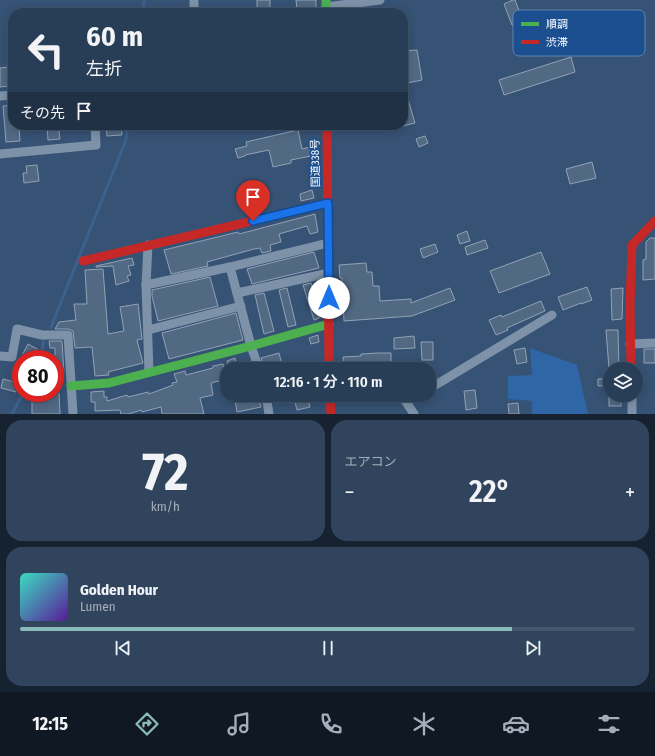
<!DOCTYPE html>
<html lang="ja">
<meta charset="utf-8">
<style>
body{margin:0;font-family:"Fira Sans Condensed","Noto Sans JP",sans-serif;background:#30455d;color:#f1f3f6;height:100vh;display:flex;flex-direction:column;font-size:15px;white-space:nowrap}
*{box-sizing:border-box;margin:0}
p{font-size:13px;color:#a5aeba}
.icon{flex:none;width:22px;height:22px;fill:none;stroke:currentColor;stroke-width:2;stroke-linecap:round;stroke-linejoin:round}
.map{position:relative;height:414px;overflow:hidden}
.drawer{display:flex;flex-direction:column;gap:6px;padding:6px;background:#162230;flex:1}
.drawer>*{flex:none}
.hud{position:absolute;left:8px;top:8px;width:400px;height:122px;border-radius:16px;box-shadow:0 2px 10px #0003,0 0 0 1px #44576d;background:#283e57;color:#f1f3f6;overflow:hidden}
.buttons{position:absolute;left:603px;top:362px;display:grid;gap:8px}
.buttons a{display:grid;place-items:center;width:40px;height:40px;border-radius:50%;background:#283e57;box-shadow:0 2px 10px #0003,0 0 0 1px #44576d;font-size:20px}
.speed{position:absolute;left:12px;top:350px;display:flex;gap:8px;font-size:20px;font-weight:700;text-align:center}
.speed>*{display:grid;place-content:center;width:52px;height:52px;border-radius:50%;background:#283e57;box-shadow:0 2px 10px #0003,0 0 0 1px #44576d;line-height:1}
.speed .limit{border:6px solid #d22;background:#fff;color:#111}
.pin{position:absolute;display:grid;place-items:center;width:34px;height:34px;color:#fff;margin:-41px -17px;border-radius:50% 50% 50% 0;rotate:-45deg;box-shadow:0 0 4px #0007}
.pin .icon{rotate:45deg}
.me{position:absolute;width:44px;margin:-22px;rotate:0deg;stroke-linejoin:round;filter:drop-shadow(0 0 3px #0008)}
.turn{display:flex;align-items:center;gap:14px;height:84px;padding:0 12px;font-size:18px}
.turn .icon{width:52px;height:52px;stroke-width:2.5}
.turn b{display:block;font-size:28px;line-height:34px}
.then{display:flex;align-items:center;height:38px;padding:0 12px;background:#0003;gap:8px;font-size:15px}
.big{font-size:30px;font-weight:600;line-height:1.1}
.drawer .tile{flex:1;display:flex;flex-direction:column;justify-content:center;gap:6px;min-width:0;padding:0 14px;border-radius:16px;background:#30455d}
.drawer .dial{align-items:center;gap:0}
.dial b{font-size:52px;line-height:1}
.song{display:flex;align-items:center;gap:12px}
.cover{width:48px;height:48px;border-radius:6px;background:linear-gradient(135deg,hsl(170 70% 55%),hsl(270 70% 35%))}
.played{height:4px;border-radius:2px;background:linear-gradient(90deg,#8bbbb9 80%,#44576d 80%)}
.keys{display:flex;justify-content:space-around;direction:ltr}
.heat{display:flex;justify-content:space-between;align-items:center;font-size:22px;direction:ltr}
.drawer .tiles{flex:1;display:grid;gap:6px;grid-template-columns:1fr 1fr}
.tile:last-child{grid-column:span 2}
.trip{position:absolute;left:220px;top:362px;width:216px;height:40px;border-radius:16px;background:#283e57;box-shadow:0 2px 10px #0003,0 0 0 1px #44576d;font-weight:600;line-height:40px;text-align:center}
.tabs{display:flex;height:64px;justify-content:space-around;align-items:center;background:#101923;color:#a5aeba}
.tabs .icon{width:28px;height:28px}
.tabs .selected{color:#8bbbb9}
.tabs b{font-size:18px;color:#f1f3f6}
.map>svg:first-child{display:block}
.green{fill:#2f66a5}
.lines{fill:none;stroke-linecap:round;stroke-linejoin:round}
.stream{stroke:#3b618d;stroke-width:3}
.building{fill:#526984;stroke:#92a2b6}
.street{stroke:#7d92a8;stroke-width:9}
.fast{stroke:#4caf50;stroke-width:9}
.jam{stroke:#c62828;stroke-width:9}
.route-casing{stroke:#114b97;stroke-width:10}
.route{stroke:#1a73e8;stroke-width:7}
.labels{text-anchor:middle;stroke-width:3.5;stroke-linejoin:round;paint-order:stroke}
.street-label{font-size:11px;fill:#fff;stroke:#1b4f8f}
.key{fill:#1b4f8f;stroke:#5f84b1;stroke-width:1}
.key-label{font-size:11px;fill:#fff}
</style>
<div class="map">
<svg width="655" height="414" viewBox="0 0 655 414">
<rect width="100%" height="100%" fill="#365274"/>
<path class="green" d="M530,348L577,365L588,414H532V401L508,399V376L532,375Z"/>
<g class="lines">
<g class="stream">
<path d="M143,13L144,0"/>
<path d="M51,327L126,140L128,125"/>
<path d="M40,359L44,340"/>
<path d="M12,414L23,393"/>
</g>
</g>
<g class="building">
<rect x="257" y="0" width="13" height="13"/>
<path d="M296,0H316V13H303V9H297Z"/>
<path d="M513,0H515L523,21L512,25L504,4Z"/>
<path d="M417,50L422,80L403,84V51Z"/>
<path d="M571,57L575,72L504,95L499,80Z"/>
<path d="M8,67L10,86L0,87V68Z"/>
<path d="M403,89H405L415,123L403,126Z"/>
<path d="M13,105V127H19L20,141L6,142L3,106Z"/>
<path d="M47,125H58L60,139L48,140Z"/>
<path d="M106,125H121L122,135L107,136Z"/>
<path d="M298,130L302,149L314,146L316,155L291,160V163L273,167L269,150L245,155V156L238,158L235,149L247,146L246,142Z"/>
<path d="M425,136L428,143L419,147L416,139Z"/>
<path d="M592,162L596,178L570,184L566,169Z"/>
<path d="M37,165L39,181L24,183L23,173H27L26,166Z"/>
<path d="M312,190L314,198L301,201L300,194Z"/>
<path d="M315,214L318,232L310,234L307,226L279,234L281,242L270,245L271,251L262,253L260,248L254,249L207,262L208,266L171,274L164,250L238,232L239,234Z"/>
<path d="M467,231L470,241L460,244L457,235Z"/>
<path d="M650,238H655V279L643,280V260L646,259V242Z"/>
<path d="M485,240L488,248L467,255L465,247Z"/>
<path d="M435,244L438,252L423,258L420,249Z"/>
<path d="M314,252L319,268L252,284L247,269Z"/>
<path d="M541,252L550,274L499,293L490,271Z"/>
<path d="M132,258L134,265L128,266L131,275L127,276L129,281L116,285L113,266L96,267V266Z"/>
<path d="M366,263L367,272H372L373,286H379L380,301L411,299V303L450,288L455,300L412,316L344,321L342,278H340L339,265Z"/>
<path d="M103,269L108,334L124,331L120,307L138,304L142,339L137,340L143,363L108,372L109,375L95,376L92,347L75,348L73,331L68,329H55L59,322L76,320L74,304H87L85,270Z"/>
<path d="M210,277L218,306L158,321L152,296V290Z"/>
<path d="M311,283L319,308V318L314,320L303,285Z"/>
<path d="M587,287L592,300L581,304V303L563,310L558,297Z"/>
<path d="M287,288L296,325L288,327L279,290Z"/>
<path d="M623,288L622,319L612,320L611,289Z"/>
<path d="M264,293L274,331L264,334L255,295Z"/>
<path d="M541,301L545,311L507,328L508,330L496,335L489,320L501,315L502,317Z"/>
<path d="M236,313L243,340L169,359L162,333Z"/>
<path d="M606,330H618L619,369H609Z"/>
<path d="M318,335L319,342L311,344L309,338Z"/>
<path d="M414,336L415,348L394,349V338Z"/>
<path d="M49,341H62L64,374L55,375V348H50Z"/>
<path d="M421,342H433V360H422Z"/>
<path d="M28,344L39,350L34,359H20Z"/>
<path d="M525,348L527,362L517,364L514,350Z"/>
<rect x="644" y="349" width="11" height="14"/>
<path d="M279,353L283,369H265L261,358Z"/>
<path d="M378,353H391V369H344L343,357L361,356V354Z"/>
<path d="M235,358L236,362L228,364L227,361Z"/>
<path d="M223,364L226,379L211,383L213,395L200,398L204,414H162L161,407L142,412L141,410L129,414H121L120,410L95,411V402H91V392L104,391V397H107V401L127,395L128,397L148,392L149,394L173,385L172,383L177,382L174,374L185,371L186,375L213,368V366Z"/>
<path d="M610,378V386H598V379Z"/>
<path d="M3,379L18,383L16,392L1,388Z"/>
<path d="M475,390L477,408L466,410L464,391Z"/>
<path d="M47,393H59L60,414H32V398H47Z"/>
<path d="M248,395H258L261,407L237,412L235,400L249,397Z"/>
<path d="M307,395L310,407L297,410L294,398Z"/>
<rect x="609" y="395" width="12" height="11"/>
<path d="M518,403L519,414H509L508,404Z"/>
</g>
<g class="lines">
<g class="street">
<path d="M326,7L380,0"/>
<path d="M194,13V0"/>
<path d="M0,96L13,95"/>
<path d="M0,154L96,145L95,125"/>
<path d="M148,245L146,285L149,372"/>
<path d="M230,267L251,346L259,369"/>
<path d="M146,285L230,267L328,243"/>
<path d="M237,293L329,273"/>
<path d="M148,330L241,306"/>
<path d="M630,344L655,343"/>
<path d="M0,356L12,357L17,329L42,335H68L73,414"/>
<path d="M429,389L552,315"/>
<path d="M266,395L269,414"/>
<path d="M354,395L415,397L419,395"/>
<path d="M632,395V414"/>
<path d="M402,396L414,414"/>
</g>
<g class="fast">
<path d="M326,0V13"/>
<path d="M71,386L109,383L251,346L329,324"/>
</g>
<g class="jam">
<path d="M327,125L329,369"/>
<path d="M83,261L328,203"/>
<path d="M631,369L630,305L632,245L655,221"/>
<path d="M330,395L331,414"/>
</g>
</g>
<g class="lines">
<g class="route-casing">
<path id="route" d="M253,221L328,203L329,298"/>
</g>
<use href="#route" class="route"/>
</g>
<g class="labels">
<g class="street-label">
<text transform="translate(315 163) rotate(-91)" y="4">国道338号</text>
</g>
</g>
<rect x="513" y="10" width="132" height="46" rx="6" class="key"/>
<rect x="521" y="22" width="18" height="4" fill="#4caf50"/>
<rect x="521" y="40" width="18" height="4" fill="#c62828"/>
<g class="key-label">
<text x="546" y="28">順調</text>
<text x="546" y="46">渋滞</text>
</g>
</svg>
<div class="buttons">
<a><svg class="icon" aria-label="layers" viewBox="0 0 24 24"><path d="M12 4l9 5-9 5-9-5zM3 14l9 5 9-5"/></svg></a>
</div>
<div class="speed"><div class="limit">80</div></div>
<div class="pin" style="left:253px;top:221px;background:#d93025"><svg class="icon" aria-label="arrive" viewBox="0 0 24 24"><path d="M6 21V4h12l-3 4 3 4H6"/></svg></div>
<svg class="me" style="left:329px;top:298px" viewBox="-20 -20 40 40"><circle r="19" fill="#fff"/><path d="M0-13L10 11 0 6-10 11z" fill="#1a73e8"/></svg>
<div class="trip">12:16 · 1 分 · 110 m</div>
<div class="hud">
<div class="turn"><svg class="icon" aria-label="left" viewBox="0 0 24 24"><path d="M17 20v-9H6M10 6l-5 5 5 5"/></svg><div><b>60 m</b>左折</div></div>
<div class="then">その先<svg class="icon" aria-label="arrive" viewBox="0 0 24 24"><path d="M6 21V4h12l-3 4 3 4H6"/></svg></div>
</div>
</div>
<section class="drawer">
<div class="tiles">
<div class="tile dial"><b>72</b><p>km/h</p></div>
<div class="tile"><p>エアコン</p>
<div class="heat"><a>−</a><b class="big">22°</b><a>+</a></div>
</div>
<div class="tile">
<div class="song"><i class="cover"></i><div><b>Golden Hour</b><p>Lumen</p></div></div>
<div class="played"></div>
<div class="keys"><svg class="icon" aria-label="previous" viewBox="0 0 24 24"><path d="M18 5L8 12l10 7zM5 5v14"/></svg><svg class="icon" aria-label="pause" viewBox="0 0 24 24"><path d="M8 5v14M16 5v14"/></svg><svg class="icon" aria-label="next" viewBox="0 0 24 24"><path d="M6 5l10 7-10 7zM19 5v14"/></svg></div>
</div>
</div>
</section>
<nav class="tabs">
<b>12:15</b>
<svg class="icon selected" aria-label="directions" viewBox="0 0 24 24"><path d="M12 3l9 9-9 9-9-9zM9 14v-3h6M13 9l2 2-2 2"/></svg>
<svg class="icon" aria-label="music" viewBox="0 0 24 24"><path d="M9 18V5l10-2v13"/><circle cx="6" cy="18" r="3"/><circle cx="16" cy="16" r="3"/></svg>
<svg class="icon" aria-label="phone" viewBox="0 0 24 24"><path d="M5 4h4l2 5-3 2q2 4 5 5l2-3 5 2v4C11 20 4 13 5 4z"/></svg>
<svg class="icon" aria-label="climate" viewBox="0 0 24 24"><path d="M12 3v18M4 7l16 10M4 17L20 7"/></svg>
<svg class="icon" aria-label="car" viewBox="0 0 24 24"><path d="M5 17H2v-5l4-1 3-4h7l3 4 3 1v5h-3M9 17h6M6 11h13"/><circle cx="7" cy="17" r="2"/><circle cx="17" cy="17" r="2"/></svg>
<svg class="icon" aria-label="filters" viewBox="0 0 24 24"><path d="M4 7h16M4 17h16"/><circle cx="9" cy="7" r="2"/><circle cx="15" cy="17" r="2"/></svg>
</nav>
